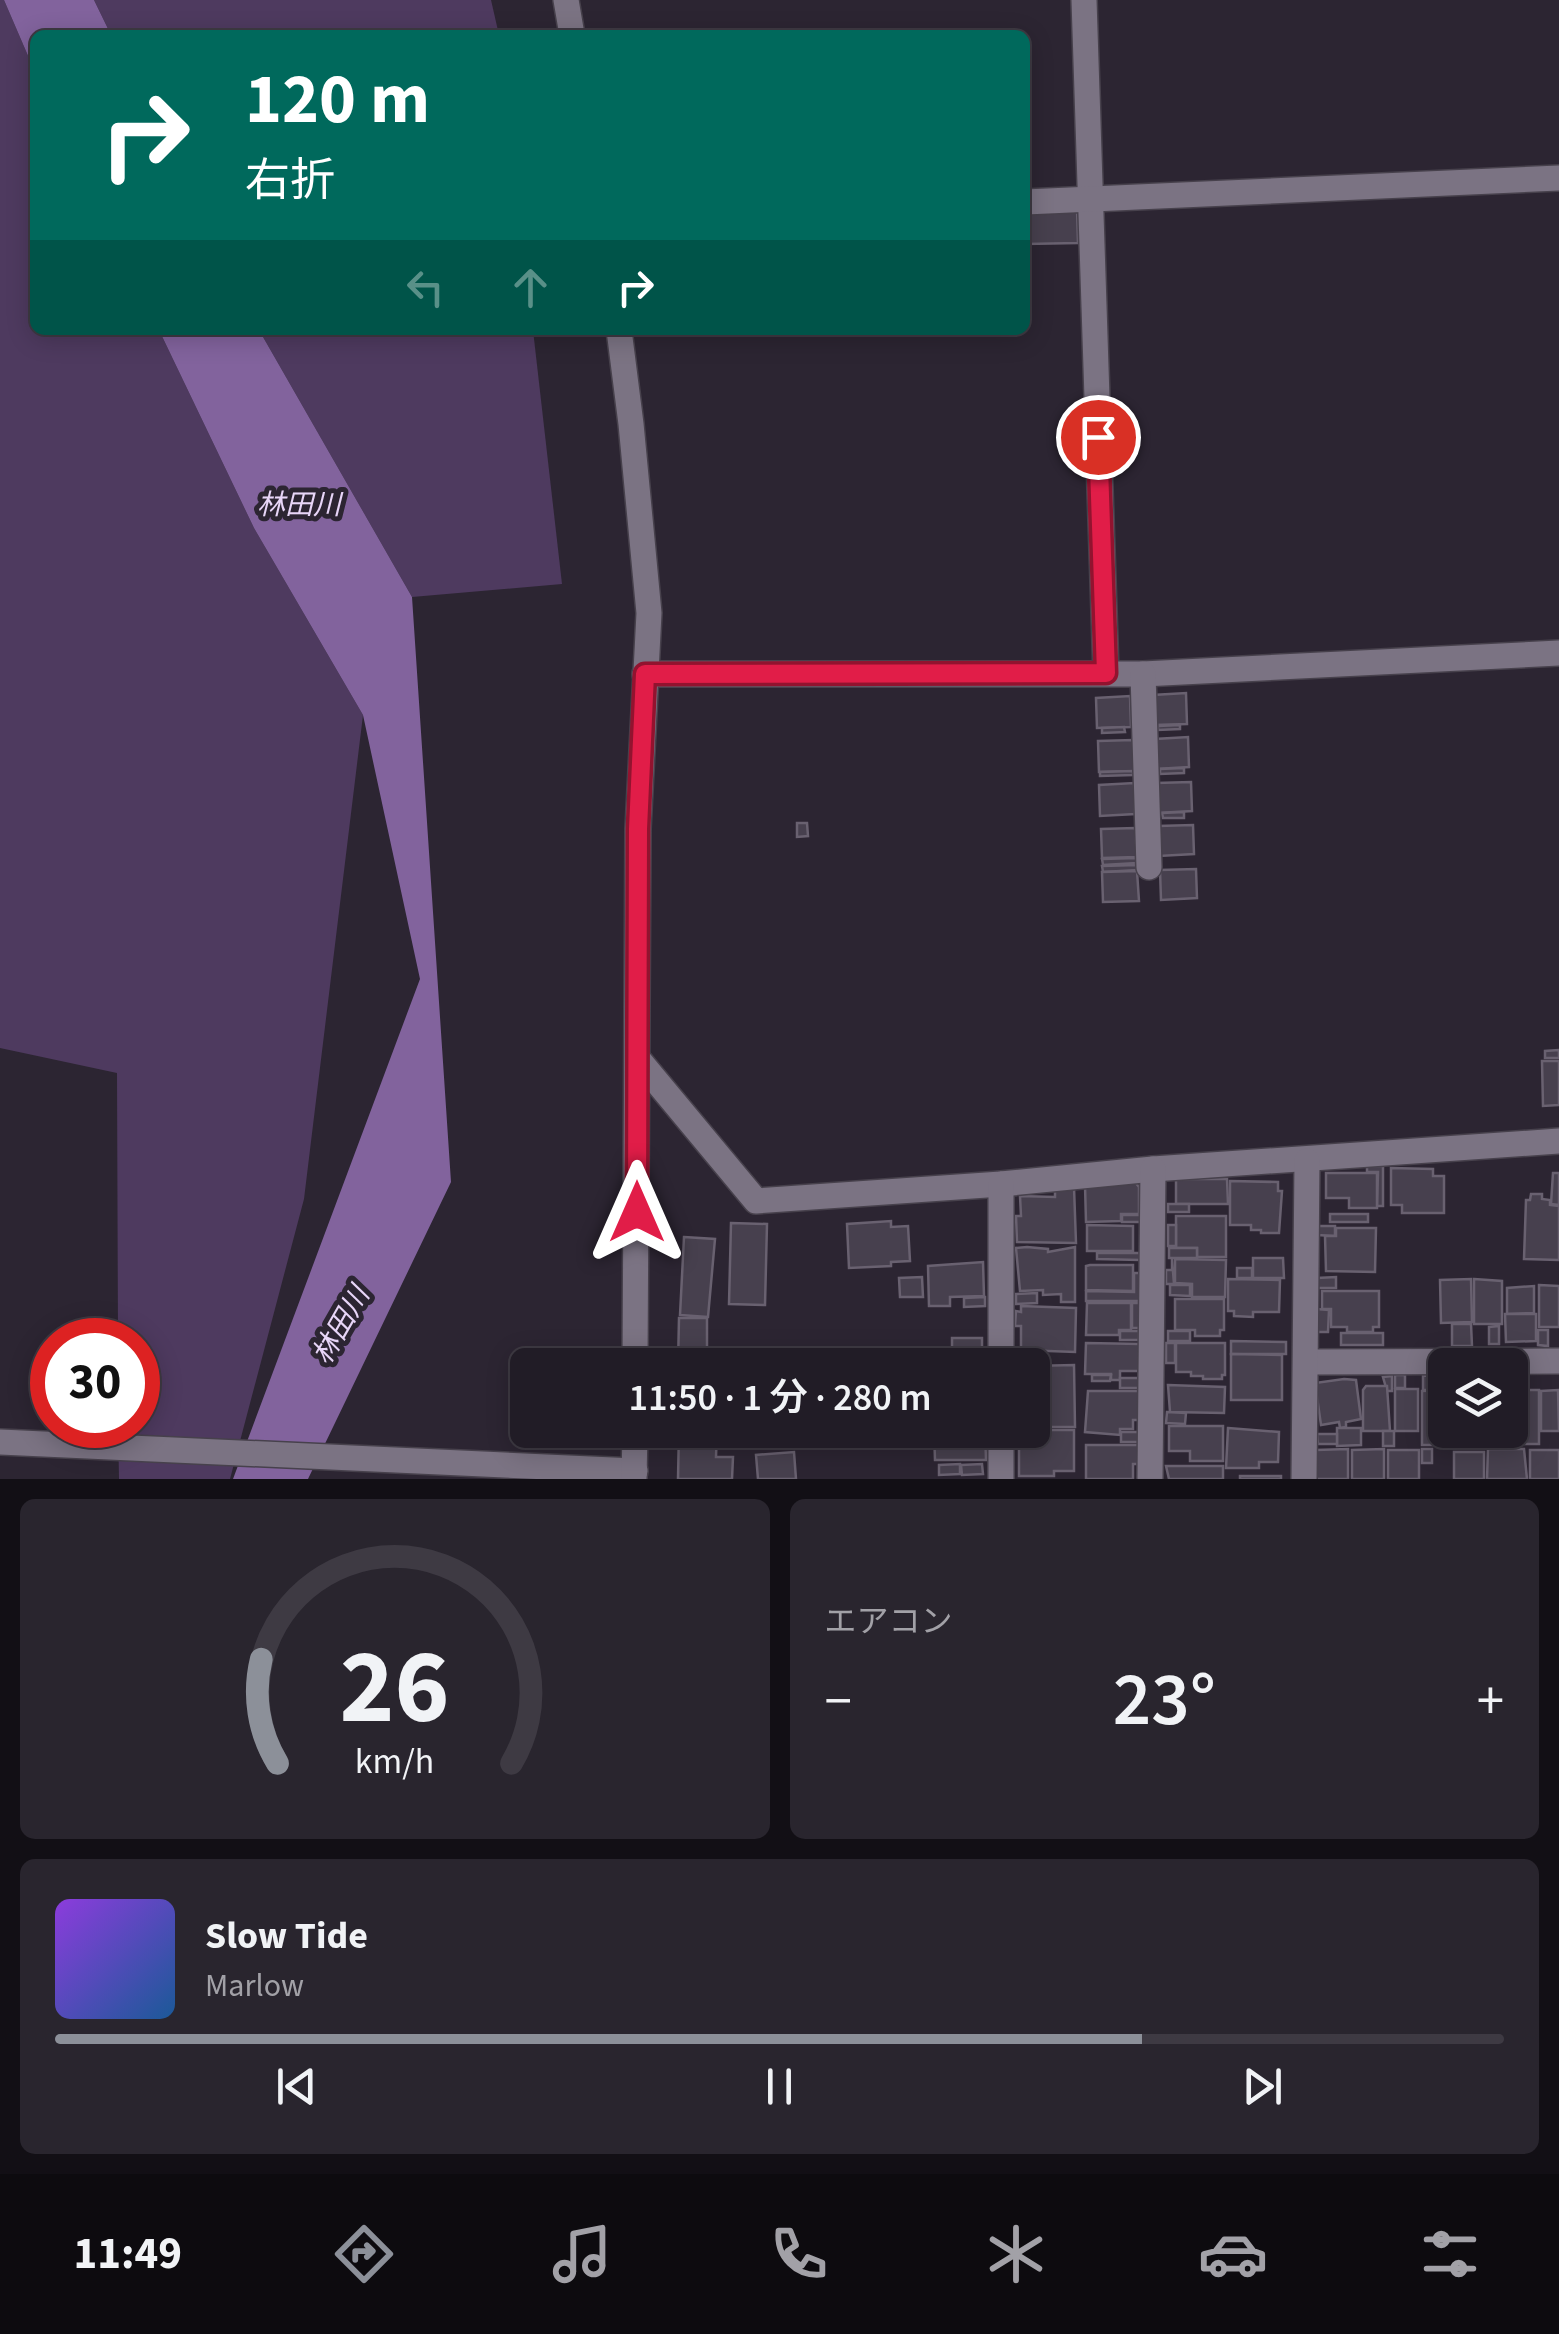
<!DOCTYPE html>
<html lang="ja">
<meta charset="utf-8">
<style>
body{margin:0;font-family:"Source Sans 3","Noto Sans JP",sans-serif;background:#29252e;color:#f1f3f6;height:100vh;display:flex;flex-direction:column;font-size:38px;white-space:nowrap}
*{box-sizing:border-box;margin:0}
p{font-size:32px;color:#a2a1a7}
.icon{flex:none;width:55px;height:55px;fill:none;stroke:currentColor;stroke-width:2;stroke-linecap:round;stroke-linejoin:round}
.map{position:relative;height:1479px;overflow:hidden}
.drawer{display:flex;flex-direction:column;gap:20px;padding:20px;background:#120f15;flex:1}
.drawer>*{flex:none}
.top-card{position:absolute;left:30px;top:30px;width:1000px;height:305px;border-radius:15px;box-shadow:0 5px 25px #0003,0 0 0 2px #3e3a43;background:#00695c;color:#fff;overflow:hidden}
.buttons{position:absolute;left:1428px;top:1348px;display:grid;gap:20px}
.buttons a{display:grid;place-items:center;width:100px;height:100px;border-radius:15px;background:#211c26;box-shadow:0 5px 25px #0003,0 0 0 2px #3e3a43;font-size:50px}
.speed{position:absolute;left:30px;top:1318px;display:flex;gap:20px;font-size:50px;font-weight:700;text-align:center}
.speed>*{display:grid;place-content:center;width:130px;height:130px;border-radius:50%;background:#211c26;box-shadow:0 5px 25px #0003,0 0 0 2px #3e3a43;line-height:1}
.speed .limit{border:15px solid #d22;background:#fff;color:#111}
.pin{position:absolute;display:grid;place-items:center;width:85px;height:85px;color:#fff;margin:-42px;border:5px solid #fff;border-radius:50%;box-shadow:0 2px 10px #0007}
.me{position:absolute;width:110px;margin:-55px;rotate:0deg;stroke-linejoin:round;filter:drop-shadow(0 0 8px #0008)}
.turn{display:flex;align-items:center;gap:35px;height:210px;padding:0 50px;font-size:45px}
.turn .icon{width:130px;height:130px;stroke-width:2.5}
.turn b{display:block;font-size:70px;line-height:85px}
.lanes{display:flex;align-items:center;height:95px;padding:0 50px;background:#0003;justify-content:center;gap:50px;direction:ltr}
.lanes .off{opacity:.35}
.big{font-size:75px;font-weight:600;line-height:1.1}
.drawer .widget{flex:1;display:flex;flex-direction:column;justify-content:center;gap:15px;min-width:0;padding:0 35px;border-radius:15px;background:#29252e}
.drawer .dial{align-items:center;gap:0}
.dial svg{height:260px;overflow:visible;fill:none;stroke:#3e3a43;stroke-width:7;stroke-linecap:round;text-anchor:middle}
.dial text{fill:#f1f3f6;stroke:none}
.song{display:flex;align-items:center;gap:30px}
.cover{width:120px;height:120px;border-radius:15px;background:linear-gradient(135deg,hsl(270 70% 55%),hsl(210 70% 35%))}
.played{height:10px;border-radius:5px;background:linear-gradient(90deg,#8c9099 75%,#3e3a43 75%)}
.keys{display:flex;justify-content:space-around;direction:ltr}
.heat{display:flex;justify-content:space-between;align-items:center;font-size:55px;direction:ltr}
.drawer .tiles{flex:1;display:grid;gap:20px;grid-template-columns:1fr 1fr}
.widget:last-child{grid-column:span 2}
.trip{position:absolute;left:510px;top:1348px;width:540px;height:100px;border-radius:15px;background:#211c26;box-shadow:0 5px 25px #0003,0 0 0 2px #3e3a43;font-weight:600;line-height:100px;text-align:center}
.tab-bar{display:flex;height:160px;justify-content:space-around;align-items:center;background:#0d0b0f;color:#a2a1a7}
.tab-bar .icon{width:70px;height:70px}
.tab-bar .active{color:#8c9099}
.tab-bar b{font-size:45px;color:#f1f3f6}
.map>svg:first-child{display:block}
.green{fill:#4e3a5f}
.water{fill:#82639d}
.building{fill:#47404e;stroke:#696170;stroke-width:2.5}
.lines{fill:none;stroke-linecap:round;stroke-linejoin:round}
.minor-casing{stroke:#47414c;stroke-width:28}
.minor{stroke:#7b7383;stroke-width:25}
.route-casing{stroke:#92132f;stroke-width:25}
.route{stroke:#e11d48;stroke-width:18}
.labels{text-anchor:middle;stroke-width:10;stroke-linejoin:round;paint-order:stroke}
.water-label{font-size:28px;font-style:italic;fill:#e8d6f8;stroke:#2c2532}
</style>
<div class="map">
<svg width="1559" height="1479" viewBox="0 0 1559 1479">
<rect width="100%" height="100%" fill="#2c2532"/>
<g class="green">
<path d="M0,0H4L35,72V330H159L254,528L363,715L304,1199L230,1479H119L118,1425H138V1340H118L117,1073L0,1048Z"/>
<path d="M94,0H491L499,35H111Z"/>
<path d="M259,330H533L562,584L412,597Z"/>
</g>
<g class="water">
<path d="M4,0H94L111,35H35V72Z"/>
<path d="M159,330H259L412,597L451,1182L308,1479H233L420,979L363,715L254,528Z"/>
</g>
<g class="building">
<path d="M1077,208L1078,243L1025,244V209Z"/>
<path d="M1186,693L1187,724L1154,725L1153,695Z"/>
<path d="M1130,696L1131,727L1097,728L1096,698Z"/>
<path d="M1180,725V729L1158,730V726Z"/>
<path d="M1124,727L1125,732L1102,733V728Z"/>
<path d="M1188,737L1189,767L1156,769L1155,739Z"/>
<path d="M1133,740L1134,771L1099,772L1098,741Z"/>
<path d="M1184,768V773L1160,774V769Z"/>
<path d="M1133,771V775L1100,776V772Z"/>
<path d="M1191,782L1192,811L1158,813L1156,783Z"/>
<path d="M1134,783L1135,814L1100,816L1099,785Z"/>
<path d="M1184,812V818H1163L1162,813Z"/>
<path d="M797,823H807L808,836L797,837Z"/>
<path d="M1193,825L1194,854L1159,856L1158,826Z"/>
<path d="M1135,828L1137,857L1102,858L1101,829Z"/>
<path d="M1137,858V863L1103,865L1102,859Z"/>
<path d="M1137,865L1138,870L1103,872L1102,866Z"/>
<path d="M1196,869L1197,898L1161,900L1160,870Z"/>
<path d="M1137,871L1139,901L1103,902L1102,872Z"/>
<path d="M1559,1050V1058H1545V1051Z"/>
<path d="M1542,1061H1559V1105L1543,1106Z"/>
<path d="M1367,1166H1383V1206H1377L1378,1172H1367Z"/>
<path d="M1391,1168L1433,1169V1176H1444V1213H1402V1205H1391Z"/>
<path d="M1326,1173H1377V1208H1349V1198H1326Z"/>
<path d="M1553,1173H1559V1205L1551,1204Z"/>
<path d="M1176,1179H1227L1228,1204H1176Z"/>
<path d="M1230,1181L1278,1182V1191H1282L1279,1233H1261V1230H1251V1225H1230Z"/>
<path d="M1135,1182L1139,1187V1214H1121V1221L1086,1222L1085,1185Z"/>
<path d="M1055,1187H1074L1076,1243L1017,1242L1016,1216H1021L1020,1196L1055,1197Z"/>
<path d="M1140,1188L1142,1222H1122V1215H1140Z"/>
<path d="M1531,1194H1542V1199L1550,1200V1205L1559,1206V1260L1524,1259L1526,1200H1530Z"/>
<rect x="1168" y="1204" width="21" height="8"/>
<rect x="1330" y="1214" width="38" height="8"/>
<path d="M1176,1216H1226V1257H1197V1248H1176Z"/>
<path d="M891,1221V1227L908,1226L910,1261L891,1262V1266L849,1268L847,1224Z"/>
<path d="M731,1223L767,1224L765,1305L729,1304Z"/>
<path d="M1087,1225L1133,1226V1251H1087Z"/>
<rect x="1168" y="1225" width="8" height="21"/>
<path d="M1317,1226H1335V1236L1317,1235Z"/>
<path d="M1336,1228H1376L1375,1272L1326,1271L1325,1236H1336Z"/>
<path d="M684,1237L715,1239L708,1317L680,1315Z"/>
<path d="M1027,1247L1048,1249V1252L1075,1247V1302H1061V1294L1043,1295V1290L1020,1291L1016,1248Z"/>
<rect x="1169" y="1248" width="28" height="10"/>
<path d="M1097,1253H1140V1260L1097,1259Z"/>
<path d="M1253,1258H1283L1284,1278H1253Z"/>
<path d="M1172,1259L1174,1284H1166V1270H1172Z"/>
<path d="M1175,1259L1226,1260L1225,1297H1192V1284L1175,1283Z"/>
<path d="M983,1262L984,1296L950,1297V1306H929L928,1266Z"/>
<path d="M1090,1265H1133V1291L1086,1290V1266Z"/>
<rect x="1237" y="1268" width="15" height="10"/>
<path d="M1134,1273H1140V1301H1086V1291L1134,1292Z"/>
<path d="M922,1277L923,1297H900L899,1278Z"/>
<path d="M1336,1277V1288H1317V1278Z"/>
<path d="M1228,1279L1280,1280L1279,1312H1253V1317L1234,1316V1311H1228Z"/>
<path d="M1471,1279L1472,1322L1441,1323L1440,1280Z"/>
<path d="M1474,1279L1502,1281V1324H1474Z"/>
<path d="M1170,1285H1190V1296L1170,1295Z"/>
<path d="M1539,1285L1559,1286V1327H1539Z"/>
<path d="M1534,1286V1313L1507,1314V1288Z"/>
<path d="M1322,1291H1379V1327H1373V1332H1347V1327H1331V1309H1322Z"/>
<path d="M1037,1293V1303L1016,1304V1294Z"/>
<path d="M985,1297V1306L964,1307V1298Z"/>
<path d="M1175,1299H1224V1330H1220V1336H1195V1330H1175Z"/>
<path d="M1087,1303H1131V1330H1119V1335H1086Z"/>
<rect x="1132" y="1303" width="10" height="25"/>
<path d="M1021,1306L1076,1308L1075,1352L1021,1350V1326H1015L1016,1311L1021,1312Z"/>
<path d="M1316,1309L1329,1310L1328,1332H1316Z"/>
<path d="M1505,1314H1536V1341L1506,1342Z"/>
<path d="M679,1318H707V1365H678Z"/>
<path d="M1452,1324H1471L1472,1346H1452Z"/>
<path d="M1499,1326V1344H1489V1327Z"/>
<path d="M1538,1330H1548V1346L1538,1345Z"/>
<rect x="1120" y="1331" width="19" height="9"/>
<rect x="1168" y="1331" width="22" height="10"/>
<rect x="1341" y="1333" width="42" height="12"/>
<rect x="952" y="1338" width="30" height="22"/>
<path d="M1231,1341L1286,1342V1354H1231Z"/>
<path d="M1086,1343L1141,1344V1371H1120V1380H1111V1374H1085Z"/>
<rect x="1166" y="1343" width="9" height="20"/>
<path d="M1176,1343H1225V1375H1222V1379H1203V1376H1191V1372H1176Z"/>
<path d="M1021,1351H1045L1044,1361L1021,1360Z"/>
<path d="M1231,1354L1282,1355V1400H1231Z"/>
<path d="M982,1361L985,1365H933V1362Z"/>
<path d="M1074,1365L1075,1427H1050L1049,1399H1036V1394H1032V1366Z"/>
<path d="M1092,1375H1111L1110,1381H1092Z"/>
<rect x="1395" y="1375" width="10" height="13"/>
<path d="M1432,1375V1390H1423V1376Z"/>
<path d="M1392,1376V1391H1387L1383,1377Z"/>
<rect x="1515" y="1377" width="13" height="12"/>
<rect x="1120" y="1378" width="22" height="10"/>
<path d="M1344,1379L1356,1380L1361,1419L1346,1422V1427L1340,1428L1339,1422L1321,1425L1315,1383Z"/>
<path d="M1168,1385L1225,1387L1224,1413L1170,1412Z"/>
<path d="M1366,1386H1387L1390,1431H1363V1390Z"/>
<rect x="1395" y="1389" width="23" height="42"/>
<path d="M1445,1390V1430H1451L1452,1445H1422V1391Z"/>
<rect x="1516" y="1390" width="23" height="54"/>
<path d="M1558,1390L1559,1431H1541V1391Z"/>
<path d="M1088,1391H1139V1420H1133V1429H1120V1435L1085,1432Z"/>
<path d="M1167,1412L1186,1413L1185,1424L1166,1423Z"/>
<rect x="1032" y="1417" width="17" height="11"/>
<path d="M1169,1426H1223V1461H1190V1451H1169Z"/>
<path d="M1228,1428L1279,1432L1278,1462H1259V1468H1226Z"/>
<path d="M1337,1428H1361V1445L1337,1446Z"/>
<path d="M679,1430H717L716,1457H733L732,1479H678Z"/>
<path d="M934,1430H985L986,1460H935Z"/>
<path d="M1019,1430H1074V1471H1054V1476H1019Z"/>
<rect x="1383" y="1431" width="11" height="15"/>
<rect x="1121" y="1432" width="20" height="10"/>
<path d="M1317,1434H1337V1444H1318Z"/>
<path d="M1086,1445H1141V1464H1133V1479H1086Z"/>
<path d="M1348,1449V1479H1316V1450Z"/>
<path d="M1384,1449V1479H1352V1450Z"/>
<rect x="1422" y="1449" width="10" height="14"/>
<path d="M1488,1449H1524L1527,1479H1487Z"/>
<rect x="1388" y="1450" width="31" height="29"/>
<rect x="1530" y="1450" width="29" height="29"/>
<path d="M794,1452L796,1479H758L756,1455Z"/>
<rect x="1454" y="1452" width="30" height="27"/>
<path d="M960,1464V1474L939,1475V1465Z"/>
<path d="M982,1464L983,1474L962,1475L961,1465Z"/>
<path d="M1166,1466H1223V1479H1169Z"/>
<rect x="1240" y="1476" width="41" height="3"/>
</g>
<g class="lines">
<g class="minor-casing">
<g id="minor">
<path d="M566,0L572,35"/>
<path d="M1084,0L1106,673"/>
<path d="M1025,202L1559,178"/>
<path d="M619,330L631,424L649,613L638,829L635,1365"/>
<path d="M645,674H1143L1559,653"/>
<path d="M1143,674L1149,867"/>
<path d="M638,1059L756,1201L1001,1184L1153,1169L1559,1141"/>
<path d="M1001,1184V1365"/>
<path d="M1306,1362L1559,1361"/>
<path d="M1001,1430V1479"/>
<path d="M0,1442L635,1471"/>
<path d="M634,1479L635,1430"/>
<path d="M1150,1479L1153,1169"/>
<path d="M1304,1479L1307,1161"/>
</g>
</g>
<use href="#minor" class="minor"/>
</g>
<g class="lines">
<g class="route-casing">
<path id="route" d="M637,1212L638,829L645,674L1106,673L1098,437"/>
</g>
<use href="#route" class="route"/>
</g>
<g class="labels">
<g class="water-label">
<text x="299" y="514">林田川</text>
<text transform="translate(340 1325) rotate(-60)" y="10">林田川</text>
</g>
</g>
</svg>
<div class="buttons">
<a><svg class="icon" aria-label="layers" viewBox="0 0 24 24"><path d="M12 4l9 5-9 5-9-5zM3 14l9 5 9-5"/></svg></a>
</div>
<div class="speed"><div class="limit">30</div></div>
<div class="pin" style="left:1098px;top:437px;background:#d93025"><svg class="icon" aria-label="arrive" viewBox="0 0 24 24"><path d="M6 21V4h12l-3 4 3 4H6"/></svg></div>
<svg class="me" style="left:637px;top:1212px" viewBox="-20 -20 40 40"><path d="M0-17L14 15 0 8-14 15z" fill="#e11d48" stroke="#fff" stroke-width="4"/></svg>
<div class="trip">11:50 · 1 分 · 280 m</div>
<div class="top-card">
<div class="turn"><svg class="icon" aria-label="right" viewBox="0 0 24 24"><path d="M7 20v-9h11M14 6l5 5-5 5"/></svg><div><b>120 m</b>右折</div></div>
<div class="lanes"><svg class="icon off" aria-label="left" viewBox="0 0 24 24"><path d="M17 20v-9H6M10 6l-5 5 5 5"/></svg><svg class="icon off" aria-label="ahead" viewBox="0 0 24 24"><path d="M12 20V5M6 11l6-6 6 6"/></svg><svg class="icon" aria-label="right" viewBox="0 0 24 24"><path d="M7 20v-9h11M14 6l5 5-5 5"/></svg></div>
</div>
</div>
<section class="drawer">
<div class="tiles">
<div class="widget dial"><svg viewBox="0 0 100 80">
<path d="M14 69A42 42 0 1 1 86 69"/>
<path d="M14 69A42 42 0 0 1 9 37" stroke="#8c9099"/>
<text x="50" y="56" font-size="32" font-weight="700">26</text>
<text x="50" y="72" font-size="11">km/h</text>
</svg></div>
<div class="widget"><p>エアコン</p>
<div class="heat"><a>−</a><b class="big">23°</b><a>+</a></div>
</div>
<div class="widget">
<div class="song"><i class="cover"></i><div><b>Slow Tide</b><p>Marlow</p></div></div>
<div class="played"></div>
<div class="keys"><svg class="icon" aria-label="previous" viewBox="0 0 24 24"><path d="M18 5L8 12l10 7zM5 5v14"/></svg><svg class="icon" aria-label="pause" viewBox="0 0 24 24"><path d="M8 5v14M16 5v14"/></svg><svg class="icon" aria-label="next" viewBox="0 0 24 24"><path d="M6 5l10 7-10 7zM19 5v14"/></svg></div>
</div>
</div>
</section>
<nav class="tab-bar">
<b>11:49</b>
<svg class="icon active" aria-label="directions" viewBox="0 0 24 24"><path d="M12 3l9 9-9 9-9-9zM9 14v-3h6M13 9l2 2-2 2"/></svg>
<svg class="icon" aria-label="music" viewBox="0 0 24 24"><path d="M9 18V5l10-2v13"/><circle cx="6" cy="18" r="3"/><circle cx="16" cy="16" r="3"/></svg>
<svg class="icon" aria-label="phone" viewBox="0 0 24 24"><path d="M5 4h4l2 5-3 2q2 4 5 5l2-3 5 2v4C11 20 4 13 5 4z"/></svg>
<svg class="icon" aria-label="climate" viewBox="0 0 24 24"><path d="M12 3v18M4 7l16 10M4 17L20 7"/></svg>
<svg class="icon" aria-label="car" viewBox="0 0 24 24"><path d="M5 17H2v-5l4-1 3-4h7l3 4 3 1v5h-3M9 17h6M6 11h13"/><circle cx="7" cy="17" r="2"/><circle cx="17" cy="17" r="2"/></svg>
<svg class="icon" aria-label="filters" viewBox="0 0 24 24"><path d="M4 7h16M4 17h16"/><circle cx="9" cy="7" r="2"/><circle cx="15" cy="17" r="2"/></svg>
</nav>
